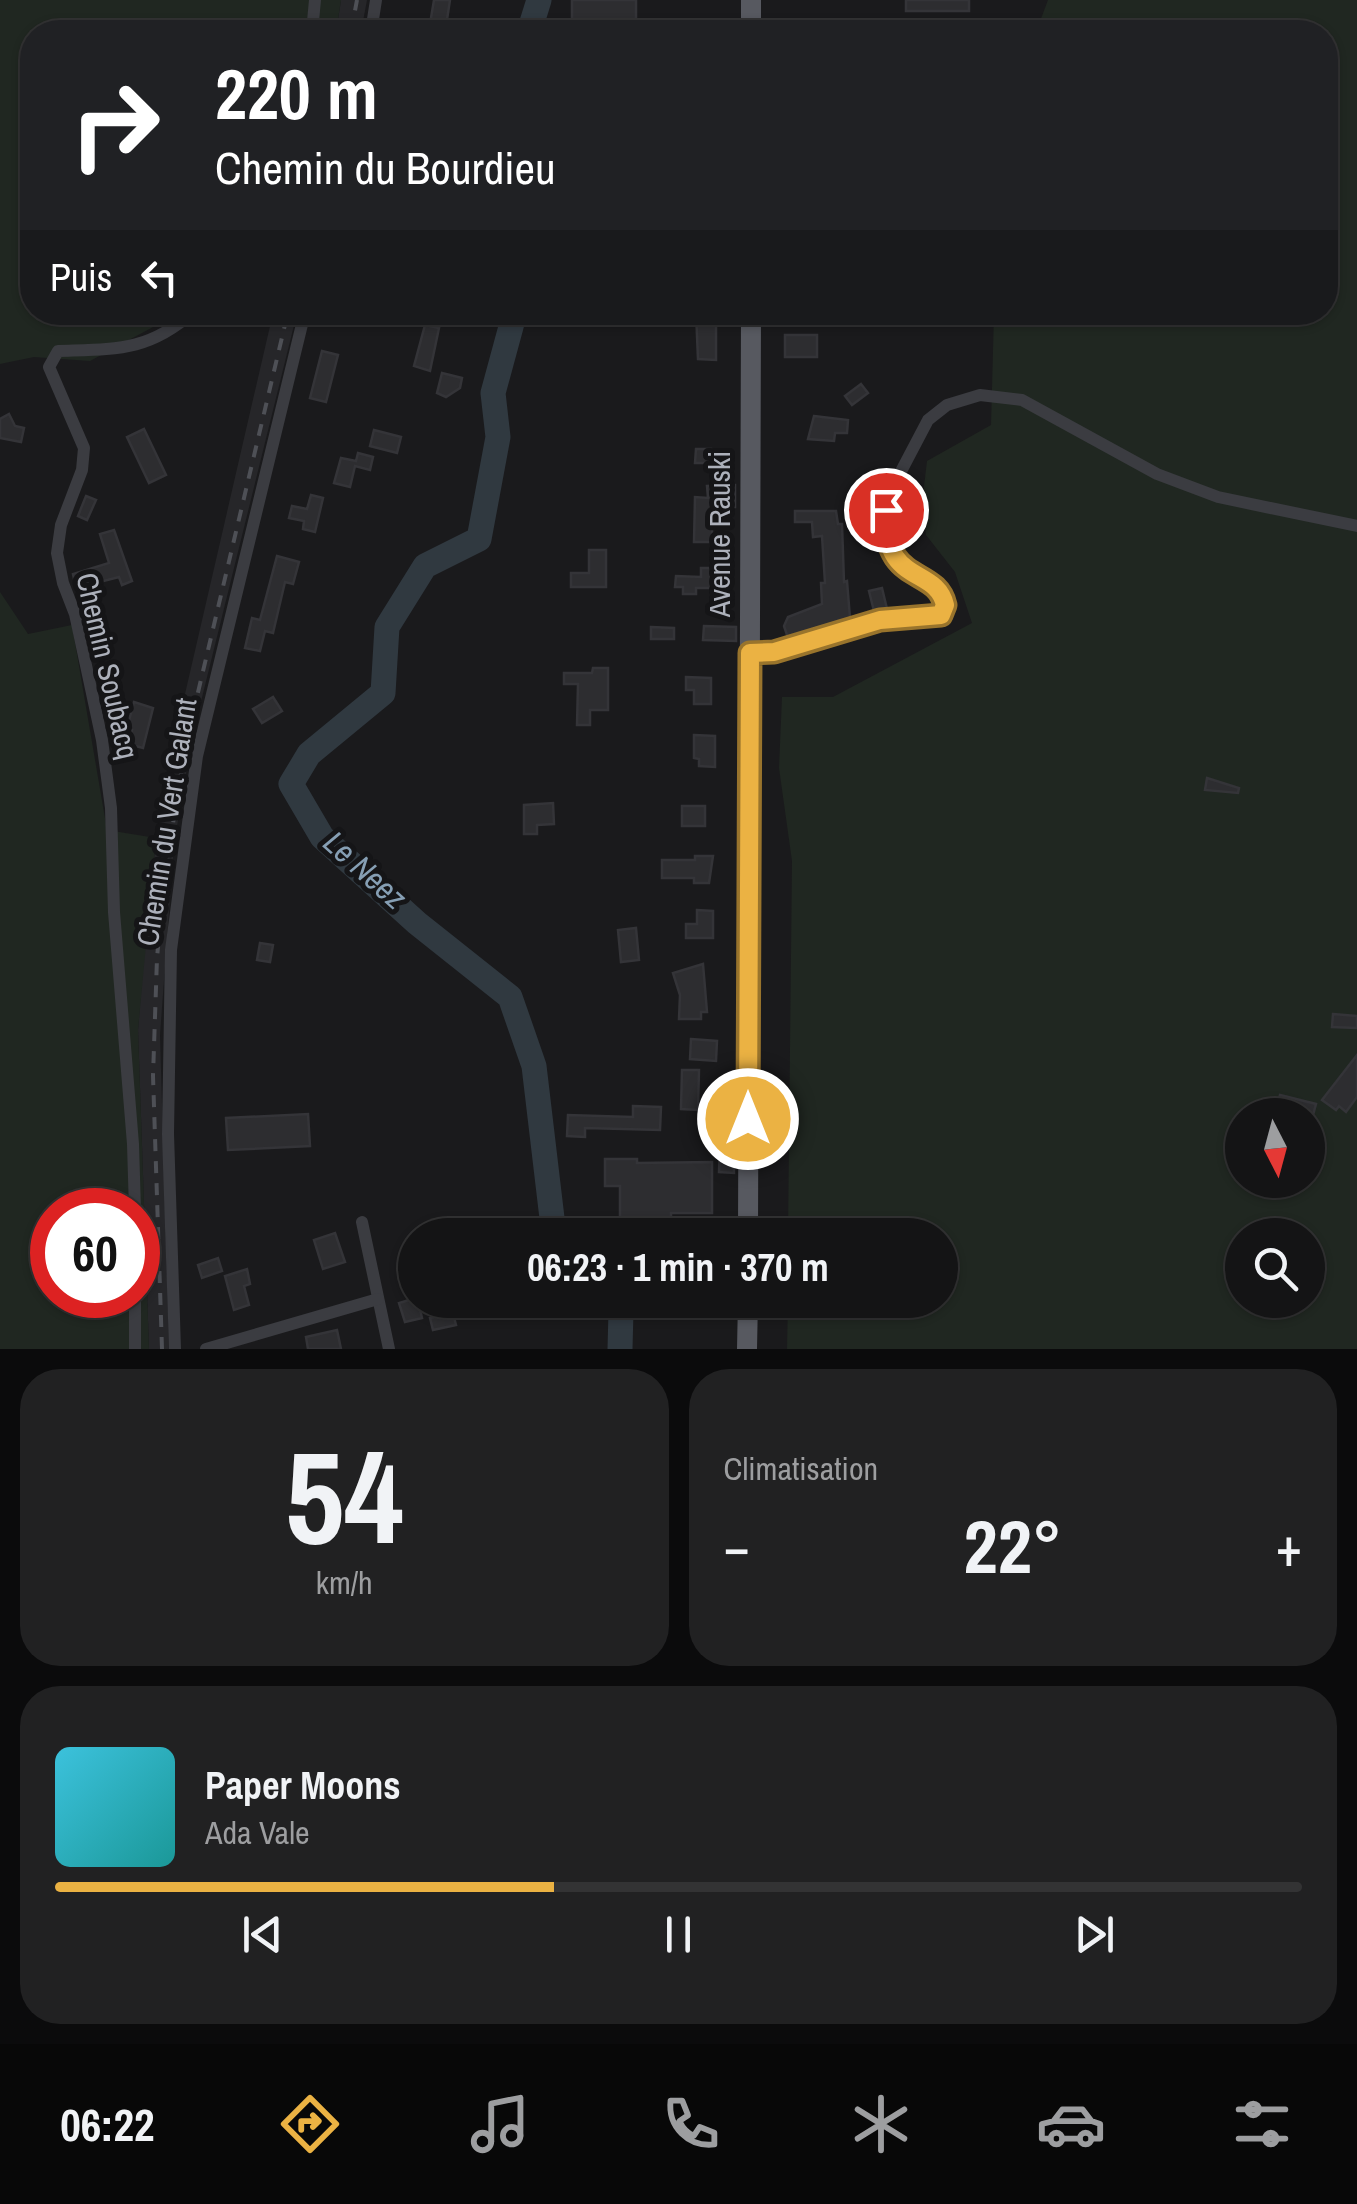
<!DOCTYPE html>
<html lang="fr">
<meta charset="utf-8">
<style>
body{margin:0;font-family:"Archivo Narrow",sans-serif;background:#212122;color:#f1f3f6;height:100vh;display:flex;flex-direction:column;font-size:38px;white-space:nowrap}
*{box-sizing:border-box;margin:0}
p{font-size:32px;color:#9d9ea0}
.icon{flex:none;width:55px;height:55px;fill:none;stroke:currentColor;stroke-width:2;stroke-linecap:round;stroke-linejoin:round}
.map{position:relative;height:1349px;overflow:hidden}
.panel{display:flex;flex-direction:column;gap:20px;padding:20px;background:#0b0b0c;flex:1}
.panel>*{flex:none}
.top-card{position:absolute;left:20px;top:20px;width:1318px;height:305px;border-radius:40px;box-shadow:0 2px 8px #0004,0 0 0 2px #333334;background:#202124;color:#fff;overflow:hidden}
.needle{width:65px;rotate:174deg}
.tools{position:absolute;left:1225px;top:1098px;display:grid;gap:20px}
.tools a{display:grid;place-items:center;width:100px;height:100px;border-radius:50%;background:#141415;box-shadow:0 2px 8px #0004,0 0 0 2px #333334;font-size:50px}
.speed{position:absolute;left:30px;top:1188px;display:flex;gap:20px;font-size:50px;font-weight:700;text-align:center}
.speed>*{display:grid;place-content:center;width:130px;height:130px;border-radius:50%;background:#141415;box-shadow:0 2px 8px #0004,0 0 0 2px #333334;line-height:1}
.speed .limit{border:15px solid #d22;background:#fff;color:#111}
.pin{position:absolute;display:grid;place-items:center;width:85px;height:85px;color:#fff;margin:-42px;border:5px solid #fff;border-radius:50%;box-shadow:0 2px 10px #0007}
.me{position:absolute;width:110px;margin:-55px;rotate:0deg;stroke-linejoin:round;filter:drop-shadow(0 0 8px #0008)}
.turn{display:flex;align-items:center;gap:35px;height:210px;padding:0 30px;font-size:45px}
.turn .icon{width:130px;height:130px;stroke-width:2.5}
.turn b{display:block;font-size:70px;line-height:85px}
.then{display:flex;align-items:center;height:95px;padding:0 30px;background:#0003;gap:20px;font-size:38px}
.big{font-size:75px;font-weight:700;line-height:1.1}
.panel .tile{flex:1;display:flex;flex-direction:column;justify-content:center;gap:15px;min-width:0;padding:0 35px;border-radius:40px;background:#212122}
.panel .dial{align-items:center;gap:0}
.dial b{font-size:130px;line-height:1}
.song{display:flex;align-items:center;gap:30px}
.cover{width:120px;height:120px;border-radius:15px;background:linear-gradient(135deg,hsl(190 70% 55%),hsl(180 70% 35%))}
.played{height:10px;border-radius:5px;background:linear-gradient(90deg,#ebb243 40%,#333334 40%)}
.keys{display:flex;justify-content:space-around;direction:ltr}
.heat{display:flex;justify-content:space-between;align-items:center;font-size:55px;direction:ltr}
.panel .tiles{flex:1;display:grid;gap:20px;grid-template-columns:1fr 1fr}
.tile:last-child{grid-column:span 2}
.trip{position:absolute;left:398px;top:1218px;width:560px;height:100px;border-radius:50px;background:#141415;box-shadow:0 2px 8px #0004,0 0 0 2px #333334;font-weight:700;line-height:100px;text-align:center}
.dock{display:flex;height:160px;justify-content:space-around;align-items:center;background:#080808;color:#9d9ea0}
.dock .icon{width:70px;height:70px}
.dock .selected{color:#ebb243}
.dock b{font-size:45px;color:#f1f3f6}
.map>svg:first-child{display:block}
.built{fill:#262629}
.green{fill:#202721;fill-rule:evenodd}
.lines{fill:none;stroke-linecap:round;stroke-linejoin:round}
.river{stroke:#303940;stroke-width:25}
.building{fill:#2d2d30;stroke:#343438;stroke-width:2.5}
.minor{stroke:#3b3c41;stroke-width:12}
.primary{stroke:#575960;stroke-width:20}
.rail{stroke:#4e5056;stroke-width:4;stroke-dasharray:12 10;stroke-linecap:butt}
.route-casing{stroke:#99742c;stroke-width:25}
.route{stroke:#ebb243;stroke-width:18}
.labels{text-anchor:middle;stroke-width:10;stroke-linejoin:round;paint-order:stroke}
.street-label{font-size:30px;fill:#adb1bb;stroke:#151517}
.water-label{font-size:32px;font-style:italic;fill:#869fb4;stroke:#151517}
</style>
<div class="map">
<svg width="1357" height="1349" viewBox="0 0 1357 1349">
<rect width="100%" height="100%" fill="#1a1a1c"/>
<g class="built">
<path d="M341,0H367L361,32H336Z"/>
<path d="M273,313H297L192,738L174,844L160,1035L169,1349H149L138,1030L150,880L176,733Z"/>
</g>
<g class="green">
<path d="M0,0H341L336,32H32V312L179,313L90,361L34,357L0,364Z"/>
<path d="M1048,0H1357V1349H787L788,1300H940V1235H788L792,861L779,768L782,697H833L972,623L955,572L926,535L922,504L927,461L991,425L994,313L1325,312V32H1036ZM1242,1115H1308V1180H1242ZM1242,1235H1308V1300H1242Z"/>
<path d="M0,592L28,634L72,625L107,830L156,838L138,1030L149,1349H0ZM52,1210H138V1295H52Z"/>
</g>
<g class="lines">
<g class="river">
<path d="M529,32L539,0"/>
<path d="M515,312L493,393L498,437L479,539L425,566L387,627L383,693L309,754L291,784L322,837L417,923L510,997L534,1066L554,1235"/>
<path d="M609,1300L621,1311L620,1349"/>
</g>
</g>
<g class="building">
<path d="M434,0H450L446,26L430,24Z"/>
<rect x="572" y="0" width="64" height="32"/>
<rect x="906" y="0" width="63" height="11"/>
<path d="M696,312H716V360L698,359Z"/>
<path d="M425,325L439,328L430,371L414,366Z"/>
<rect x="785" y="335" width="32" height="22"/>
<path d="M322,351L338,355L326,402L310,398Z"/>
<path d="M442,373L462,378L460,388L446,397L437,393Z"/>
<path d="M861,384L868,393L852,405L845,396Z"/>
<path d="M9,414L15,426L24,428L21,442L0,438V419Z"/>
<path d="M814,416L848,420L847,433H835L834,441L808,439Z"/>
<path d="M144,429L166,475L149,483L127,437Z"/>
<path d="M374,430L401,437L397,453L370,446Z"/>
<path d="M696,449H711V463H695Z"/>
<path d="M358,453L373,457L370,470L355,466L350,487L334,483L341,458L356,461Z"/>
<path d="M735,485V507H712V542H694L695,497L708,498L707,486Z"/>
<path d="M311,495L323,498L315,532L303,529L304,521L289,518L292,506L307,509Z"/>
<path d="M86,496L96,500L87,520L78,516Z"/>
<path d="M795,511H836L838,524H842L844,582L847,581L850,618L788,638L784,626L788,617L822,604L821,583H825L822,536L813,537L812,522H795Z"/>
<path d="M114,530L132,581L122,585L119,577L76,588L73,574L109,563L100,534Z"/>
<path d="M589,550H606V587H571V573H589Z"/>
<path d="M277,556L299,562L293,584L285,582L273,633L265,631L260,651L245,648L252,618L260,620Z"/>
<path d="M701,568H714V588H696V594H683V587H675L676,576L701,577Z"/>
<path d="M882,588L887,609L874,611L869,591Z"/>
<path d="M704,626L736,627V641L703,640Z"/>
<path d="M651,627L674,628V639H651Z"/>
<path d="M593,668H608V710H590V725H577L578,684H564V673H592Z"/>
<path d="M686,677L711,678V704H694V690H686Z"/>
<path d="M273,697L282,711L262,723L253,709Z"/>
<path d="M134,702L153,708L143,748L128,744L132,730L127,728Z"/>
<path d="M694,735L715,736V767L699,766V759L694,758Z"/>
<path d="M1207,778L1239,788L1238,793L1205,790Z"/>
<path d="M553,803L554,824L537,825V834H524V805Z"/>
<rect x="682" y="806" width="23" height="20"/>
<path d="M695,856H713L709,883H694V878H662V860H695Z"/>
<path d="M697,910L713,911V938H686V924H697Z"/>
<path d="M636,928L639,960L621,962L618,930Z"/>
<path d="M260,943L273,945L270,962L257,960Z"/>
<path d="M703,964L707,1012H701V1019H679L680,995L673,973Z"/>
<path d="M1333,1014L1357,1016V1028L1332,1027Z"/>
<path d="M691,1039L717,1041L716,1061L690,1059Z"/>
<path d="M1357,1055V1097L1346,1112L1339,1106L1336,1110L1322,1100Z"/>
<path d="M682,1070H699L698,1110L681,1109Z"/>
<path d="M1280,1095L1316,1104L1313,1115H1275Z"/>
<path d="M633,1106L661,1107L660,1130L585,1128V1137L567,1136L568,1115L633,1117Z"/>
<path d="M721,1110H733L734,1173L719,1172Z"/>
<path d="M308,1114L310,1146L228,1150L226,1118Z"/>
<path d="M605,1159H637V1163L712,1162V1213H671V1235H629V1225H620V1186H605Z"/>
<path d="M335,1233L345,1262L323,1269L314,1240Z"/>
<path d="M218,1258L222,1271L202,1278L198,1265Z"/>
<path d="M247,1269L250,1284L244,1286L249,1305L234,1310L225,1276Z"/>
<path d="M409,1300H418L422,1318L405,1322L399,1303Z"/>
<path d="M453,1313L456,1325L433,1330L430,1318Z"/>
<path d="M337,1330L341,1349H308L306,1337Z"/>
</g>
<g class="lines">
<g class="minor">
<path d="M312,32L315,0"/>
<path d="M371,32L376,0"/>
<path d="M750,653H773L879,620L941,615L945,605L941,592L904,568L893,556L887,540L885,510L897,479L928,420L947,405L980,395L1022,400L1157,474L1218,497L1357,526"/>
<path d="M135,1210L133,1144L114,912L111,808L102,740L75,614L63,583L57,553L61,525L82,470L84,448L49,367L58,351C115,349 148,352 193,312"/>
<path d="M362,1222L389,1349"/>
<path d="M135,1349V1295"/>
<path d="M175,1349L168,1134L171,950L197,756L305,312"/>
<path d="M206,1349L378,1299"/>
</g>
<g class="primary">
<path d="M751,0V32"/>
<path d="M748,1235L751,312"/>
<path d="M747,1349L748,1300"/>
</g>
<g class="rail">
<path d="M351,32L357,0"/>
<path d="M162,1349L153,1076L157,958L164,879L186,743L288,312"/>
</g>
</g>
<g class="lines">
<g class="route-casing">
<path id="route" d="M748,1119L750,653L774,652L880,620L941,615L945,605C936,565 882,587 886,510"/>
</g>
<use href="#route" class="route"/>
</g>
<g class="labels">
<g class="street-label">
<text transform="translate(720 534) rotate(-90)" y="10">Avenue Rauski</text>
<text transform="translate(107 666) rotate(77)" y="10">Chemin Soubacq</text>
<text transform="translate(167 822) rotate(-81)" y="10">Chemin du Vert Galant</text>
</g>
<g class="water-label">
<text transform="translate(365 870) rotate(42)" y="11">Le Neez</text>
</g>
</g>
</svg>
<div class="tools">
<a><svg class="needle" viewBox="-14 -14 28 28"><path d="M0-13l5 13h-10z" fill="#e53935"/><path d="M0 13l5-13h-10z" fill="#9d9ea0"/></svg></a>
<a><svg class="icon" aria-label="search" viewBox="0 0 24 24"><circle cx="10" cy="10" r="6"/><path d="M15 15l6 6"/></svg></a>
</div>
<div class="speed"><div class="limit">60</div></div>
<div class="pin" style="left:886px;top:510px;background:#d93025"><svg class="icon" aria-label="arrive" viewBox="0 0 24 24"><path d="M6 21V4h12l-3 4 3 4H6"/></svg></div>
<svg class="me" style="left:748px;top:1119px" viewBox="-20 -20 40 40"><circle r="17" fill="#ebb243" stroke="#fff" stroke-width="3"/><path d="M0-11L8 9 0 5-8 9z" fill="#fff"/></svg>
<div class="trip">06:23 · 1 min · 370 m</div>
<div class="top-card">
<div class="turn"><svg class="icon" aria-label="right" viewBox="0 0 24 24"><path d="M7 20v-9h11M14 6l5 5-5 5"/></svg><div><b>220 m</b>Chemin du Bourdieu</div></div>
<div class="then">Puis<svg class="icon" aria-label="left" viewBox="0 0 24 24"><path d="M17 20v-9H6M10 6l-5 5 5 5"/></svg></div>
</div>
</div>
<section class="panel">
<div class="tiles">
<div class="tile dial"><b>54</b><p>km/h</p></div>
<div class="tile"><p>Climatisation</p>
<div class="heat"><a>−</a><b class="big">22°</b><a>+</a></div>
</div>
<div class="tile">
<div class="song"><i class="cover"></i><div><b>Paper Moons</b><p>Ada Vale</p></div></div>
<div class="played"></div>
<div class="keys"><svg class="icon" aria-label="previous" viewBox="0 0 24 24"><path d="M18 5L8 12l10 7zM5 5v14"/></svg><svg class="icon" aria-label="pause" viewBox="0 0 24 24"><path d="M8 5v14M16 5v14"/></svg><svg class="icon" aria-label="next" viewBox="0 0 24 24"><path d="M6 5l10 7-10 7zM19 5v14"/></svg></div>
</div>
</div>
</section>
<nav class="dock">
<b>06:22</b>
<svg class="icon selected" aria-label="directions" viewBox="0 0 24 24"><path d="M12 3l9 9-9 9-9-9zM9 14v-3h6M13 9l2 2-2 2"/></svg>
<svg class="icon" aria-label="music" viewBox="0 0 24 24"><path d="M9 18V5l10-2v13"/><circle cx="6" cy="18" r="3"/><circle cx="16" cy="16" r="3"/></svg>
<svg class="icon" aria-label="phone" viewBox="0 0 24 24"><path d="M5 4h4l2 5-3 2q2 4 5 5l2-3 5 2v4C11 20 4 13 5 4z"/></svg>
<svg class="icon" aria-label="climate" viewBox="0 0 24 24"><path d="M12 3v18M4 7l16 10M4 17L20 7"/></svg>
<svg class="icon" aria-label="car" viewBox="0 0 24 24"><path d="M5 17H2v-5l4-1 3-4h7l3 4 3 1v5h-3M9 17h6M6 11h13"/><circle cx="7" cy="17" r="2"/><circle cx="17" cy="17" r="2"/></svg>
<svg class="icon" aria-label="filters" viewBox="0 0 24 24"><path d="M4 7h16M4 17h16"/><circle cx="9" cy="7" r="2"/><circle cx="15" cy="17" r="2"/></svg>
</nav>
